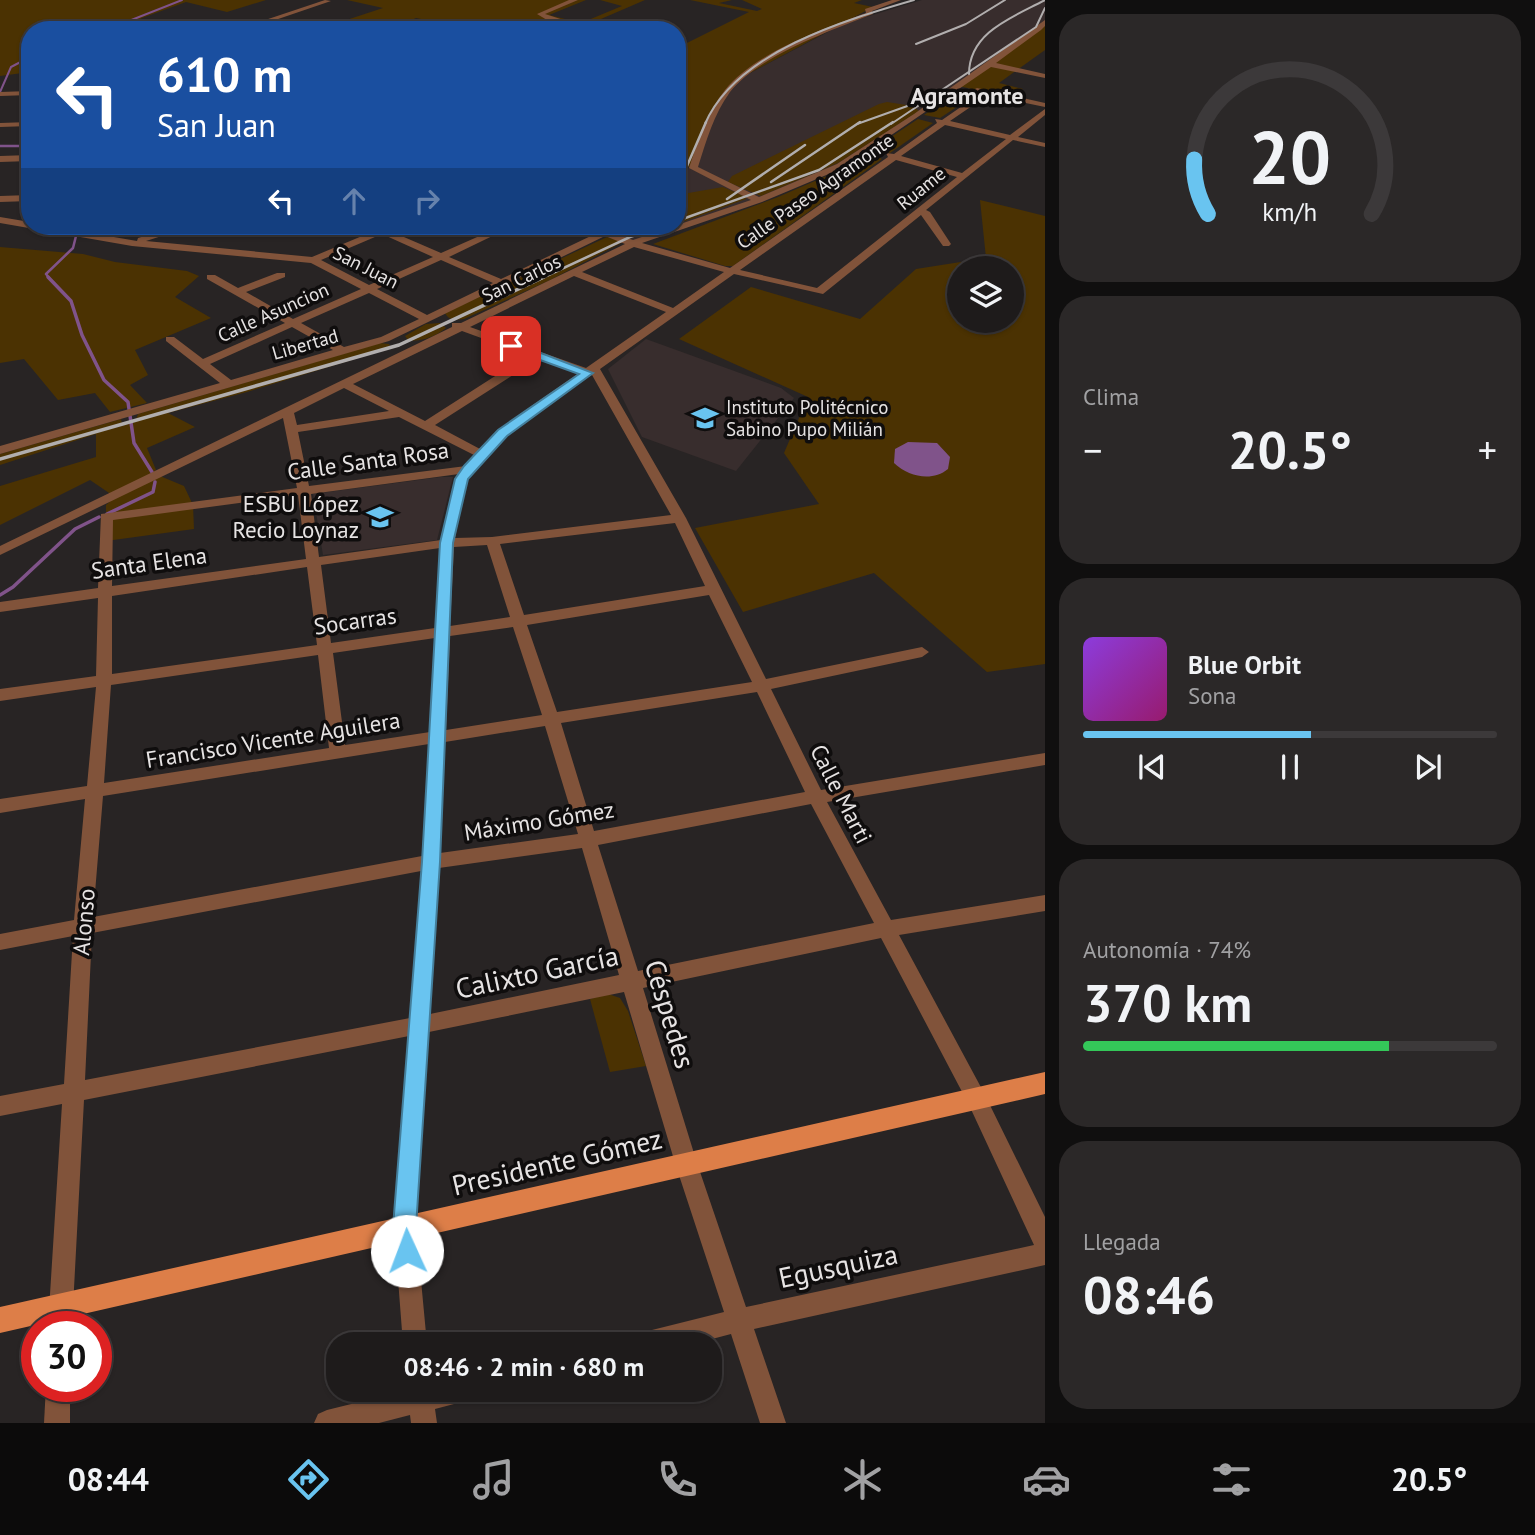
<!DOCTYPE html>
<html lang="es">
<meta charset="utf-8">
<style>
body{margin:0;font-family:"PT Sans",sans-serif;background:#2b2828;color:#f1f3f6;height:100vh;display:flex;flex-direction:column;font-size:26px;white-space:nowrap}
*{box-sizing:border-box;margin:0}
p{font-size:23px;color:#a1a1a3}
.icon{flex:none;width:38px;height:38px;fill:none;stroke:currentColor;stroke-width:2;stroke-linecap:round;stroke-linejoin:round}
.map{position:relative;flex:1;overflow:hidden}
.sheet{display:flex;flex-direction:column;gap:14px;padding:14px;background:#100f0f;width:490px}
.sheet>*{flex:none}
.guide{position:absolute;left:21px;top:21px;width:665px;height:214px;border-radius:28px;box-shadow:0 2px 5px #0004,0 0 0 2px #3c393a;background:#1a4fa0;color:#fff;overflow:hidden}
.buttons{position:absolute;left:947px;top:256px;display:grid;gap:14px}
.buttons a{display:grid;place-items:center;width:77px;height:77px;border-radius:50%;background:#1e1b1b;box-shadow:0 2px 5px #0004,0 0 0 2px #3c393a;font-size:35px}
.speed{position:absolute;left:21px;top:1311px;display:flex;gap:14px;font-size:35px;font-weight:700;text-align:center}
.speed>*{display:grid;place-content:center;width:91px;height:91px;border-radius:50%;background:#1e1b1b;box-shadow:0 2px 5px #0004,0 0 0 2px #3c393a;line-height:1}
.speed .limit{border:10px solid #d22;background:#fff;color:#111}
.pin{position:absolute;display:grid;place-items:center;width:60px;height:60px;color:#fff;margin:-30px;border-radius:14px;box-shadow:0 4px 10px #0006}
.me{position:absolute;width:77px;margin:-38px;rotate:358deg;stroke-linejoin:round;filter:drop-shadow(0 0 5px #0008)}
.turn{display:flex;align-items:center;gap:24px;height:147px;padding:0 21px;font-size:32px}
.turn .icon{width:91px;height:91px;stroke-width:2.5}
.turn b{display:block;font-size:49px;line-height:60px}
.lanes{display:flex;align-items:center;height:66px;padding:0 21px;background:#0003;justify-content:center;gap:35px;direction:ltr}
.lanes .off{opacity:.35}
.big{font-size:52px;font-weight:700;line-height:1.1}
.sheet .widget{flex:1;display:flex;flex-direction:column;justify-content:center;gap:10px;min-width:0;padding:0 24px;border-radius:28px;background:#2b2828}
.sheet .dial{align-items:center;gap:0}
.dial svg{height:182px;overflow:visible;fill:none;stroke:#3c393a;stroke-width:7;stroke-linecap:round;text-anchor:middle}
.dial text{fill:#f1f3f6;stroke:none}
.song{display:flex;align-items:center;gap:21px}
.cover{width:84px;height:84px;border-radius:10px;background:linear-gradient(135deg,hsl(270 70% 55%),hsl(320 70% 35%))}
.played{height:7px;border-radius:4px;background:linear-gradient(90deg,#69c4f0 55%,#3c393a 55%)}
.keys{display:flex;justify-content:space-around;direction:ltr}
.heat{display:flex;justify-content:space-between;align-items:center;font-size:38px;direction:ltr}
.charge{height:10px;border-radius:5px;background:linear-gradient(90deg,#34c759 74%,#3c393a 0)}
.trip{position:absolute;left:326px;top:1332px;width:396px;height:70px;border-radius:28px;background:#1e1b1b;box-shadow:0 2px 5px #0004,0 0 0 2px #3c393a;font-weight:700;line-height:70px;text-align:center}
.tab-bar{display:flex;height:112px;justify-content:space-around;align-items:center;background:#0c0b0b;color:#a1a1a3}
.tab-bar .icon{width:49px;height:49px}
.tab-bar .current{color:#69c4f0}
.tab-bar b{font-size:32px;color:#f1f3f6}
main{display:flex;flex:1;min-height:0}
.map>svg:first-child{display:block}
.built{fill:#382d2d}
.green{fill:#4b3202;fill-rule:evenodd}
.water{fill:#80538a}
.lines{fill:none;stroke-linecap:round;stroke-linejoin:round}
.stream-far2{stroke:#80538a;stroke-width:2}
.stream-far1{stroke:#80538a;stroke-width:2.5}
.stream{stroke:#80538a;stroke-width:3.5}
.minor{fill:#81533a;fill-rule:evenodd}
.major{fill:#dd7e48;fill-rule:evenodd}
.rail-far2{stroke:#b1aeae;stroke-width:2}
.rail-far1{stroke:#b1aeae;stroke-width:2.5}
.rail{stroke:#b1aeae;stroke-width:3.5}
.route{fill:#69c4f0;stroke:#447f9c;stroke-width:2}
.labels{text-anchor:middle;stroke-width:7;stroke-linejoin:round;paint-order:stroke}
.far-street-label{font-size:19px;fill:#e6e3e3;stroke:#0f0d0d}
.far-poi-label{font-size:19px;fill:#e6e3e3;stroke:#0f0d0d;text-anchor:start}
.street-label{font-size:23px;fill:#e6e3e3;stroke:#0f0d0d}
.poi-label{font-size:23px;fill:#e6e3e3;stroke:#0f0d0d;text-anchor:end}
.far-district-label{font-size:24px;font-weight:bold;fill:#e6e3e3;stroke:#0f0d0d}
.near-street-label{font-size:28px;fill:#e6e3e3;stroke:#0f0d0d}
</style>
<main>
<div class="map">
<svg width="1045" height="1423" viewBox="0 0 1045 1423">
<rect width="100%" height="100%" fill="#282424"/>
<g class="built">
<path d="M922,0H1045V22L1039,29L840,166L771,196L636,242L624,240L642,226H677V189L685,177L712,110L733,82L843,24Z"/>
<path d="M646,339L781,388L794,398L736,471L642,437L608,369Z"/>
<path d="M441,477H453L437,540L323,555L313,494Z"/>
</g>
<g class="green">
<path d="M0,0H266L227,12L186,2L142,18L121,30H30V72L0,76Z"/>
<path d="M347,0H586L549,15L581,23L622,6L600,0H645L587,25L569,21L549,30H477L416,18L389,30H316L383,8Z"/>
<path d="M690,0H732L719,3L757,11L762,9L742,0H862L854,3L873,7L733,82L712,110L693,168L677,164V48L749,12Z"/>
<path d="M1045,22V50L999,83L1023,89L1011,97L958,86Z"/>
<path d="M961,89L978,93L940,118L924,115Z"/>
<path d="M887,102L913,106L919,111L838,163L761,196L728,182L732,176L879,104Z"/>
<path d="M918,119L933,123L890,153L873,149Z"/>
<path d="M873,154L882,159L733,266H725L653,244L778,197L845,168L864,156Z"/>
<path d="M723,187L746,197V199L677,224V195Z"/>
<path d="M980,200L1045,216V664L987,672L874,573L743,612L695,528L819,504L784,453L808,397L679,339L751,287L860,319L916,269L986,258ZM959,268H1012V320H959Z"/>
<path d="M607,237L623,242L548,281L464,319C456,320 449,321 445,313Z"/>
<path d="M0,247L83,254L115,262L187,271L199,276L175,297L211,318L135,350L148,375L130,385L147,403L110,412L95,393L58,400L24,359L0,363Z"/>
<path d="M440,323L446,328C434,337 422,342 408,340L405,336L426,324Z"/>
<path d="M380,343L389,344L391,348L247,392L168,413L195,427L147,448L156,470L122,493L160,476L184,486L193,505L194,529L106,541V505L115,497L90,480L0,525V486L96,457V434L0,465V454L121,419L122,424L115,428L135,422L138,414Z"/>
<path d="M608,994L620,998L628,1011L646,1066L610,1072L590,999Z"/>
</g>
<path class="water" d="M908,442L937,443L950,457L948,469C932,482 909,477 894,463L895,449Z"/>
<g class="lines">
<g class="stream-far2">
<path d="M106,30L182,0"/>
<path d="M0,92L11,67L30,57"/>
</g>
<g class="stream-far1">
<path d="M0,146H30"/>
<path d="M50,279L46,274L73,248L76,236"/>
</g>
<g class="stream">
<path d="M48,277L71,301L82,335L104,380L128,402L134,443L152,472"/>
<path d="M107,514L153,492L155,482"/>
<path d="M0,595L13,587L75,529L99,517"/>
</g>
<g class="minor">
<path d="M325,0L331,1L246,30H235Z"/>
<path d="M569,0H578L545,14L576,24V26L547,20L537,14Z"/>
<path d="M892,0H901L872,11L873,14C830,31 760,55 730,92C714,114 706,141 698,167L759,197L837,164L914,114L1045,20V26L1041,30L996,63L1045,74V78L991,67L843,168L762,202L642,243L730,268L888,157L886,153L894,154L937,123L935,119L942,120L981,93L973,90L977,88L1045,103V107L988,95L950,121L1010,135L1045,109V115L1018,137L1045,143V147L1013,140L926,210L930,212L951,244L949,246H943L921,215L823,294L734,274L600,369L686,518L766,679L922,647L929,652L922,657L771,689L821,790L1045,753V765L827,802L891,920L1045,895V911L899,935L983,1091L1045,1217V1265L754,1329L786,1423H760L731,1334L693,1344H632L635,1335L644,1332L724,1312L675,1163L624,992L429,1032L416,1227L427,1344H403L394,1227L409,1036L84,1100L72,1326H48L62,1104L0,1116V1096L64,1084L73,936L0,950V934L74,920L85,799L0,813V799L87,786L96,687L0,701V689L96,676L98,598L0,612V602L98,588L101,514L297,488L283,418L0,555V546L452,327V323H461L625,244L605,236L389,341L0,454V446L220,383L166,341V337H174L203,359L285,323L207,279V275H215L238,288L277,273H285V277L246,292L293,319L361,289L311,263L132,246L0,223V217L30,222V226H50L137,241L138,238L180,226H193L146,241L312,257L374,231L367,226H391L390,231L441,253L502,226H513L449,257L501,279L597,233L582,226H594L633,240L751,200L689,168C698,141 707,112 725,90C754,53 823,29 866,13L865,9ZM945,125L1006,139L962,173L901,156ZM896,160L957,177L817,288L740,270ZM382,234L433,257L369,285L321,260ZM634,247L724,272L673,308L582,272ZM441,260L493,283L427,315L377,289ZM574,276L666,312L586,368L470,327ZM369,293L419,319L381,337L344,347L301,323ZM292,327L333,350L231,380L210,364ZM462,331L528,355L425,421L353,384ZM538,359L579,373L520,414L480,449L435,425ZM592,375L671,515L492,537L455,538C459,520 461,497 468,480C482,449 562,392 592,375ZM344,388L389,411L297,425L294,413ZM399,417L474,455L466,466L309,486L298,432ZM459,474L456,479L441,540L319,557L311,494ZM298,495L306,559L112,586L113,520ZM675,523L705,586L524,615L500,544ZM487,545L510,617L450,626L454,547ZM440,548L435,628L331,643L321,565ZM307,567L317,645L112,674V596ZM709,595L752,682L557,712L527,625ZM513,627L542,715L446,730L450,636ZM435,638L430,732L345,745L333,653ZM318,655L329,748L104,783L111,685ZM757,692L805,792L594,831L561,723ZM545,726L578,834L440,853L445,742ZM429,744L422,856L93,917L103,796ZM811,804L874,923L638,971L598,845ZM582,848L619,975L430,1014L439,868ZM421,871L410,1018L85,1080L92,933ZM881,938L969,1105L1034,1245L746,1307L697,1163L643,988Z"/>
<path d="M185,20H202L228,30H218L201,24L183,23Z"/>
<path d="M30,91V95L0,96V92Z"/>
<path d="M30,122V126L0,127V123Z"/>
<path d="M30,155V161L0,162V156Z"/>
<path d="M30,195V201L0,202V196Z"/>
<path d="M46,1386H70V1423H44Z"/>
<path d="M408,1390H476L473,1399L435,1409L437,1423H411L410,1415L379,1423H314L318,1414L327,1410Z"/>
</g>
<path class="major" d="M1045,1072V1094L0,1333V1307Z"/>
<g class="rail-far2">
<path d="M916,44L966,24L1005,0"/>
<path d="M969,74C969,32 1013,17 1045,0"/>
<path d="M705,124C736,52 845,20 914,0"/>
<path d="M857,124L913,104"/>
<path d="M891,124L1036,27L1045,8"/>
</g>
<g class="rail-far1">
<path d="M771,182L860,122"/>
<path d="M677,189L706,122"/>
<path d="M727,199L805,145"/>
<path d="M677,221L819,170L893,122"/>
<path d="M540,279L630,237L663,226"/>
</g>
<path class="rail" d="M0,459L399,345L544,277"/>
</g>
<path class="route" d="M507,343H515L593,373L507,436L468,479L453,543L440,862L416,1227L418,1251L415,1259L407,1262L399,1259L393,1227L422,862L440,543L455,479L464,466L498,430L579,374L507,348Z"/>
<defs>
<g id="school-bare" transform="scale(2.1)"><path d="M0-5L7-2L0 1L-7-2ZM-4 1L0 2.5L4 1V4Q0 6-4 4Z" fill="#69c4f0" stroke="#0f0d0d" stroke-width="2.5" paint-order="stroke"/></g>
</defs>
<g fill-rule="evenodd">
<use href="#school-bare" x="705" y="418"/>
<use href="#school-bare" x="380" y="517"/>
</g>
<g class="labels">
<g class="far-street-label">
<text transform="translate(921 188) rotate(-39)" y="7">Ruame</text>
<text transform="translate(815 191) rotate(-35)" y="7">Calle Paseo Agramonte</text>
<text transform="translate(366 267) rotate(27)" y="7">San Juan</text>
<text transform="translate(521 278) rotate(-26)" y="7">San Carlos</text>
<text transform="translate(273 312) rotate(-24)" y="7">Calle Asuncion</text>
<text transform="translate(305 344) rotate(-16)" y="7">Libertad</text>
</g>
<g class="far-poi-label">
<text x="726" y="414">Instituto Politécnico<tspan x="726" dy="22">Sabino Pupo Milián</tspan></text>
</g>
<g class="street-label">
<text transform="translate(368 461) rotate(-8)" y="8">Calle Santa Rosa</text>
<text transform="translate(149 563) rotate(-8)" y="8">Santa Elena</text>
<text transform="translate(355 621) rotate(-8)" y="8">Socarras</text>
<text transform="translate(273 740) rotate(-9)" y="8">Francisco Vicente Aguilera</text>
<text transform="translate(841 794) rotate(63)" y="8">Calle Marti</text>
<text transform="translate(539 821) rotate(-9)" y="8">Máximo Gómez</text>
<text transform="translate(84 922) rotate(-85)" y="8">Alonso</text>
</g>
<g class="poi-label">
<text x="359" y="512">ESBU López<tspan x="359" dy="26">Recio Loynaz</tspan></text>
</g>
<g class="far-district-label">
<text x="967" y="104">Agramonte</text>
</g>
<g class="near-street-label">
<text transform="translate(537 972) rotate(-12)" y="10">Calixto García</text>
<text transform="translate(670 1014) rotate(73)" y="10">Céspedes</text>
<text transform="translate(557 1162) rotate(-13)" y="10">Presidente Gómez</text>
<text transform="translate(838 1266) rotate(-12)" y="10">Egusquiza</text>
</g>
</g>
</svg>
<div class="buttons">
<a><svg class="icon" aria-label="layers" viewBox="0 0 24 24"><path d="M12 4l9 5-9 5-9-5zM3 14l9 5 9-5"/></svg></a>
</div>
<div class="speed"><div class="limit">30</div></div>
<div class="pin" style="left:511px;top:346px;background:#d93025"><svg class="icon" aria-label="arrive" viewBox="0 0 24 24"><path d="M6 21V4h12l-3 4 3 4H6"/></svg></div>
<svg class="me" style="left:407px;top:1251px" viewBox="-20 -20 40 40"><circle r="19" fill="#fff"/><path d="M0-13L10 11 0 6-10 11z" fill="#69c4f0"/></svg>
<div class="trip">08:46 · 2 min · 680 m</div>
<div class="guide">
<div class="turn"><svg class="icon" aria-label="left" viewBox="0 0 24 24"><path d="M17 20v-9H6M10 6l-5 5 5 5"/></svg><div><b>610 m</b>San Juan</div></div>
<div class="lanes"><svg class="icon" aria-label="left" viewBox="0 0 24 24"><path d="M17 20v-9H6M10 6l-5 5 5 5"/></svg><svg class="icon off" aria-label="ahead" viewBox="0 0 24 24"><path d="M12 20V5M6 11l6-6 6 6"/></svg><svg class="icon off" aria-label="right" viewBox="0 0 24 24"><path d="M7 20v-9h11M14 6l5 5-5 5"/></svg></div>
</div>
</div>
<section class="sheet">
<div class="widget dial"><svg viewBox="0 0 100 80">
<path d="M14 69A42 42 0 1 1 86 69"/>
<path d="M14 69A42 42 0 0 1 8 45" stroke="#69c4f0"/>
<text x="50" y="56" font-size="32" font-weight="700">20</text>
<text x="50" y="72" font-size="11">km/h</text>
</svg></div>
<div class="widget"><p>Clima</p>
<div class="heat"><a>−</a><b class="big">20.5°</b><a>+</a></div>
</div>
<div class="widget">
<div class="song"><i class="cover"></i><div><b>Blue Orbit</b><p>Sona</p></div></div>
<div class="played"></div>
<div class="keys"><svg class="icon" aria-label="previous" viewBox="0 0 24 24"><path d="M18 5L8 12l10 7zM5 5v14"/></svg><svg class="icon" aria-label="pause" viewBox="0 0 24 24"><path d="M8 5v14M16 5v14"/></svg><svg class="icon" aria-label="next" viewBox="0 0 24 24"><path d="M6 5l10 7-10 7zM19 5v14"/></svg></div>
</div>
<div class="widget"><p>Autonomía · 74%</p><b class="big">370 km</b><div class="charge"></div></div>
<div class="widget"><p>Llegada</p><b class="big">08:46</b></div>
</section>
</main>
<nav class="tab-bar">
<b>08:44</b>
<svg class="icon current" aria-label="directions" viewBox="0 0 24 24"><path d="M12 3l9 9-9 9-9-9zM9 14v-3h6M13 9l2 2-2 2"/></svg>
<svg class="icon" aria-label="music" viewBox="0 0 24 24"><path d="M9 18V5l10-2v13"/><circle cx="6" cy="18" r="3"/><circle cx="16" cy="16" r="3"/></svg>
<svg class="icon" aria-label="phone" viewBox="0 0 24 24"><path d="M5 4h4l2 5-3 2q2 4 5 5l2-3 5 2v4C11 20 4 13 5 4z"/></svg>
<svg class="icon" aria-label="climate" viewBox="0 0 24 24"><path d="M12 3v18M4 7l16 10M4 17L20 7"/></svg>
<svg class="icon" aria-label="car" viewBox="0 0 24 24"><path d="M5 17H2v-5l4-1 3-4h7l3 4 3 1v5h-3M9 17h6M6 11h13"/><circle cx="7" cy="17" r="2"/><circle cx="17" cy="17" r="2"/></svg>
<svg class="icon" aria-label="filters" viewBox="0 0 24 24"><path d="M4 7h16M4 17h16"/><circle cx="9" cy="7" r="2"/><circle cx="15" cy="17" r="2"/></svg>
<b>20.5°</b>
</nav>
